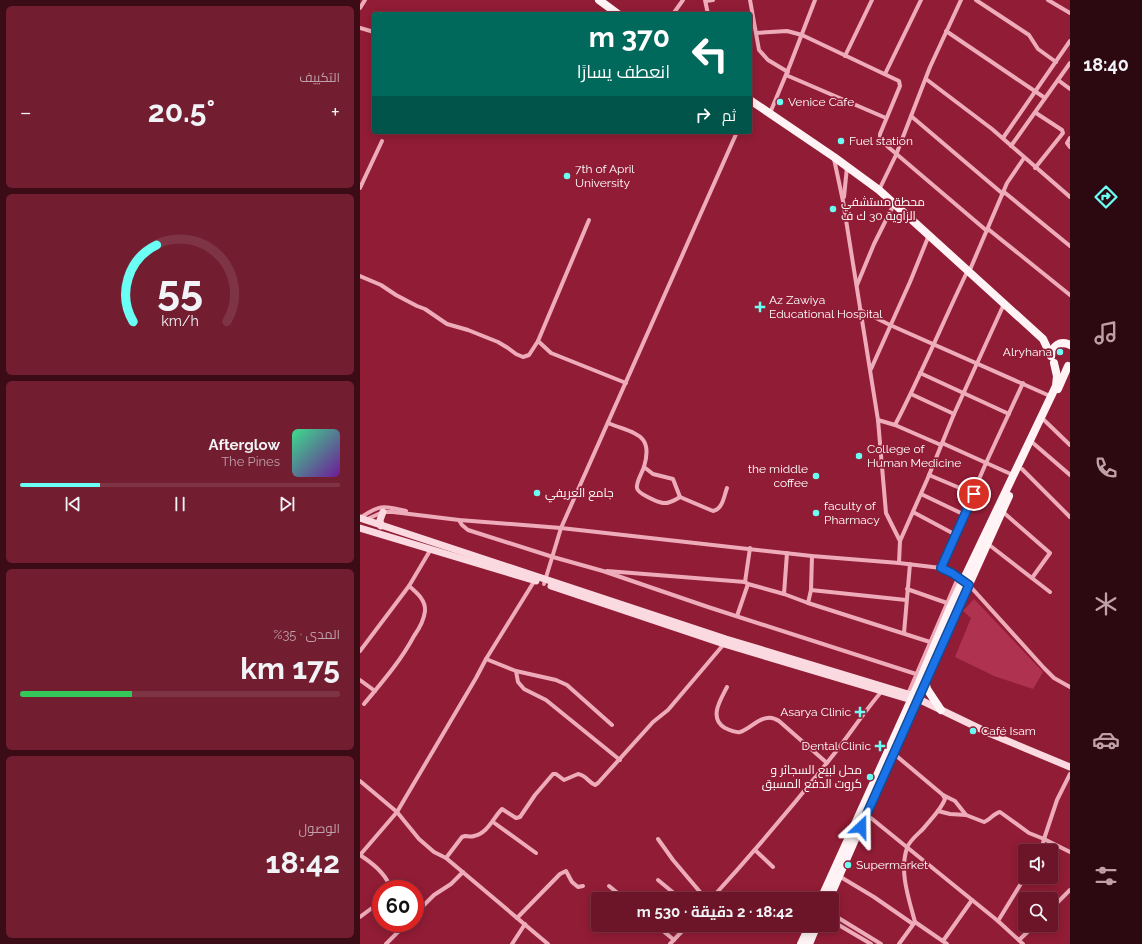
<!DOCTYPE html>
<html lang="ar">
<meta charset="utf-8">
<style>
body{margin:0;font-family:Raleway,Cairo,sans-serif;background:#721e30;color:#f1f3f6;direction:rtl;height:100vh;display:flex;flex-direction:column;font-size:15px;white-space:nowrap}
*{box-sizing:border-box;margin:0}
p{font-size:13px;color:#bf9fa8}
.icon{flex:none;width:22px;height:22px;fill:none;stroke:currentColor;stroke-width:2;stroke-linecap:round;stroke-linejoin:round}
.map{position:relative;flex:1;overflow:hidden;direction:ltr}
.details{display:flex;flex-direction:column;gap:6px;padding:6px;background:#3c0c16;width:360px}
.details>*{flex:none}
.hud{position:absolute;left:12px;top:12px;width:380px;height:122px;border-radius:4px;box-shadow:0 2px 10px #0003,0 0 0 1px #7f3445;direction:rtl;background:#00695c;color:#fff;overflow:hidden}
.tools{position:absolute;left:658px;top:844px;display:grid;gap:8px}
.tools a{display:grid;place-items:center;width:40px;height:40px;border-radius:4px;background:#6d1528;box-shadow:0 2px 10px #0003,0 0 0 1px #7f3445;font-size:20px}
.speed{position:absolute;left:12px;top:880px;display:flex;gap:8px;font-size:20px;font-weight:700;text-align:center}
.speed>*{display:grid;place-content:center;width:52px;height:52px;border-radius:50%;background:#6d1528;box-shadow:0 2px 10px #0003,0 0 0 1px #7f3445;line-height:1}
.speed .limit{border:6px solid #d22;background:#fff;color:#111}
.pin{position:absolute;display:grid;place-items:center;width:34px;height:34px;color:#fff;margin:-17px;border:2px solid #fff;border-radius:50%;box-shadow:0 1px 4px #0007}
.me{position:absolute;width:44px;margin:-22px;rotate:23deg;stroke-linejoin:round;filter:drop-shadow(0 0 3px #0008)}
.turn{display:flex;align-items:center;gap:14px;height:84px;padding:0 16px;font-size:18px}
.turn .icon{width:52px;height:52px;stroke-width:2.5}
.turn b{display:block;font-size:28px;line-height:34px}
.then{display:flex;align-items:center;height:38px;padding:0 16px;background:#0003;gap:8px;font-size:15px}
.big{font-size:30px;font-weight:700;line-height:1.1}
.details .widget{flex:1;display:flex;flex-direction:column;justify-content:center;gap:6px;min-width:0;padding:0 14px;border-radius:6px;background:#721e30}
.details .dial{align-items:center;gap:0}
.dial svg{height:104px;overflow:visible;fill:none;stroke:#7f3445;stroke-width:7;stroke-linecap:round;text-anchor:middle}
.dial text{fill:#f1f3f6;stroke:none}
.song{display:flex;align-items:center;gap:12px}
.cover{width:48px;height:48px;border-radius:6px;background:linear-gradient(135deg,hsl(150 70% 55%),hsl(280 70% 35%))}
.played{height:4px;border-radius:2px;background:linear-gradient(90deg,#6afef4 25%,#7f3445 25%)}
.keys{display:flex;justify-content:space-around;direction:ltr}
.heat{display:flex;justify-content:space-between;align-items:center;font-size:22px;direction:ltr}
.charge{height:6px;border-radius:3px;background:linear-gradient(90deg,#34c759 35%,#7f3445 0)}
.trip{position:absolute;left:231px;top:892px;width:248px;height:40px;border-radius:4px;background:#6d1528;box-shadow:0 2px 10px #0003,0 0 0 1px #7f3445;font-weight:700;line-height:40px;text-align:center;direction:rtl}
main{display:flex;flex:1;min-height:0}
.tabs{display:flex;flex-direction:column;width:72px;justify-content:space-around;align-items:center;background:#2c0810;color:#bf9fa8}
.tabs .icon{width:28px;height:28px}
.tabs .selected{color:#6afef4}
.tabs b{font-size:18px;color:#f1f3f6}
.map>svg:first-child{display:block}
.green{fill:#af3350}
.lines{fill:none;stroke-linecap:round;stroke-linejoin:round}
.minor{stroke:#eeacbb;stroke-width:4}
.secondary{stroke:#fad9e0;stroke-width:7}
.primary{stroke:#fff3f5;stroke-width:8}
.route-casing{stroke:#114b97;stroke-width:10}
.route{stroke:#1a73e8;stroke-width:7}
.poi-dot{fill:#6afef4;stroke:#911c35;stroke-width:1.5}
.labels{text-anchor:middle;stroke-width:3.5;stroke-linejoin:round;paint-order:stroke}
.poi-label{font-size:12px;fill:#fff;stroke:#911c35;text-anchor:start}
</style>
<main>
<nav class="tabs">
<b>18:40</b>
<svg class="icon selected" aria-label="directions" viewBox="0 0 24 24"><path d="M12 3l9 9-9 9-9-9zM9 14v-3h6M13 9l2 2-2 2"/></svg>
<svg class="icon" aria-label="music" viewBox="0 0 24 24"><path d="M9 18V5l10-2v13"/><circle cx="6" cy="18" r="3"/><circle cx="16" cy="16" r="3"/></svg>
<svg class="icon" aria-label="phone" viewBox="0 0 24 24"><path d="M5 4h4l2 5-3 2q2 4 5 5l2-3 5 2v4C11 20 4 13 5 4z"/></svg>
<svg class="icon" aria-label="climate" viewBox="0 0 24 24"><path d="M12 3v18M4 7l16 10M4 17L20 7"/></svg>
<svg class="icon" aria-label="car" viewBox="0 0 24 24"><path d="M5 17H2v-5l4-1 3-4h7l3 4 3 1v5h-3M9 17h6M6 11h13"/><circle cx="7" cy="17" r="2"/><circle cx="17" cy="17" r="2"/></svg>
<svg class="icon" aria-label="filters" viewBox="0 0 24 24"><path d="M4 7h16M4 17h16"/><circle cx="9" cy="7" r="2"/><circle cx="15" cy="17" r="2"/></svg>
</nav>
<div class="map">
<svg width="710" height="944" viewBox="0 0 710 944">
<rect width="100%" height="100%" fill="#911c35"/>
<path class="green" d="M614,599L683,672L673,689L634,676L595,657L611,618L603,611Z"/>
<g class="lines">
<g class="minor">
<path d="M345,0L348,14"/>
<path d="M390,0L399,50L408,60L428,72"/>
<path d="M616,0L669,35L678,49L696,62"/>
<path d="M688,0L710,13"/>
<path d="M346,1L353,0"/>
<path d="M0,8L5,0"/>
<path d="M313,14L323,0"/>
<path d="M0,28L14,32"/>
<path d="M586,31L685,98"/>
<path d="M396,33L427,31L442,35L539,81L540,86L520,134V140L627,231"/>
<path d="M485,56L512,0"/>
<path d="M525,74L561,0"/>
<path d="M426,75L526,118"/>
<path d="M566,79L632,129L710,197"/>
<path d="M698,80L710,89"/>
<path d="M410,113L430,65L455,0"/>
<path d="M551,116L643,194"/>
<path d="M643,138L710,41"/>
<path d="M710,138L707,143L710,147"/>
<path d="M651,146L710,63"/>
<path d="M474,159L483,201L518,420L526,513L540,541L539,563"/>
<path d="M675,168L703,133L702,130L676,113"/>
<path d="M0,188L22,141"/>
<path d="M519,190L536,155L570,67L601,0"/>
<path d="M644,192L710,246"/>
<path d="M484,197L487,167"/>
<path d="M229,220L178,341L191,353L266,383"/>
<path d="M628,229L710,295"/>
<path d="M609,272L647,183L664,158"/>
<path d="M0,276L21,285L36,295L57,306L65,309L87,324L108,330L138,342L148,348L156,354L163,357L169,355L178,341"/>
<path d="M497,285L514,244L534,204"/>
<path d="M500,310L530,325L690,396"/>
<path d="M511,369L550,282L569,235"/>
<path d="M560,373L649,414"/>
<path d="M551,394L594,414"/>
<path d="M518,420L535,425L581,445"/>
<path d="M684,420L710,445"/>
<path d="M248,423C274,434 294,433 284,467L293,474L313,479L320,497L353,511C363,509 364,496 367,488"/>
<path d="M535,425C561,375 583,322 608,270"/>
<path d="M582,443L653,475"/>
<path d="M673,443L710,475"/>
<path d="M284,467C282,473 276,482 277,488C277,493 297,502 303,503C309,504 315,500 320,497"/>
<path d="M662,469L710,517"/>
<path d="M569,475L614,494"/>
<path d="M561,494L605,515"/>
<path d="M553,512L596,535"/>
<path d="M643,512L690,553L672,578"/>
<path d="M0,518C19,505 23,505 46,511"/>
<path d="M5,520L23,512H33L99,520L201,528L452,556L539,563L581,568L592,573L609,585L684,668L694,678L710,687"/>
<path d="M99,520L102,525L108,530L193,557L243,571L348,607L556,674"/>
<path d="M540,541L567,480L594,414L644,304"/>
<path d="M628,544L690,592"/>
<path d="M581,568L626,463L663,383"/>
<path d="M247,571L385,582L388,584L424,594L448,603L570,642"/>
<path d="M385,582L390,548"/>
<path d="M184,584L201,528L377,132"/>
<path d="M547,589L587,603"/>
<path d="M451,590L546,600"/>
<path d="M424,594L427,553"/>
<path d="M448,603L451,590L452,556"/>
<path d="M377,616L388,584"/>
<path d="M544,633L550,564"/>
<path d="M0,651L49,586L71,549"/>
<path d="M126,659L156,671L196,680L207,685L252,725"/>
<path d="M156,671L158,682L164,689L186,700L260,760"/>
<path d="M0,680L15,691"/>
<path d="M367,687C361,699 348,718 365,728C370,730 374,733 380,732C390,729 397,719 407,718C411,717 416,719 419,721L467,763"/>
<path d="M548,694L598,578"/>
<path d="M4,704C23,681 40,662 54,636C59,629 64,620 65,611C66,600 56,592 49,586"/>
<path d="M533,753L583,795L585,799C581,810 570,820 563,829C558,834 549,841 547,848C539,872 549,899 555,922L539,944"/>
<path d="M0,781L37,812L59,839L74,852L86,858L188,944"/>
<path d="M583,795L595,801L606,815"/>
<path d="M578,811L590,814L606,815L624,822C630,820 634,813 640,812L669,833L684,839L697,800L710,774"/>
<path d="M506,814L638,921L663,944"/>
<path d="M133,822L176,853"/>
<path d="M298,839L313,860L346,899"/>
<path d="M395,850L413,867"/>
<path d="M681,851L684,839L710,852"/>
<path d="M0,855L37,812L116,678L126,659L175,580"/>
<path d="M0,855C12,863 24,872 30,886L29,889"/>
<path d="M86,858L102,837L105,836C108,836 111,837 114,836C128,833 133,818 142,809L156,818L160,817L175,795L193,774H196L204,780L218,774C226,775 228,782 235,785L238,783L293,722L308,710L364,644"/>
<path d="M479,876L514,897L553,924"/>
<path d="M298,880L321,899"/>
<path d="M249,886L265,899"/>
<path d="M351,899C392,854 432,807 470,759C488,737 503,713 522,691"/>
<path d="M691,909L710,890"/>
<path d="M55,914L74,895L91,884L103,872"/>
<path d="M472,914L521,944"/>
<path d="M0,917L16,905L21,899"/>
<path d="M157,918L200,874L206,871L212,882L218,887L223,886"/>
<path d="M472,921L511,944"/>
<path d="M638,921L665,877"/>
<path d="M555,922L587,944"/>
<path d="M296,925L314,940"/>
<path d="M659,940L675,925"/>
<path d="M583,941L612,900"/>
<path d="M26,944L47,923"/>
<path d="M152,944L165,924"/>
<path d="M310,944L328,925"/>
</g>
<g class="secondary">
<path d="M0,518L366,639L548,694L631,734L710,767"/>
<path d="M21,526L20,520L23,512"/>
<path d="M0,528L176,581"/>
<path d="M191,586L364,644L555,701"/>
</g>
<g class="primary">
<path d="M239,0L258,14"/>
<path d="M390,100L474,157L519,190L683,339L691,356"/>
<path d="M691,356C692,346 700,340 710,345"/>
<path d="M698,389L708,366"/>
<path d="M565,680L567,689L581,710"/>
<path d="M563,686L649,496"/>
<path d="M461,899L557,687L590,608L696,386L697,376L694,363"/>
<path d="M469,899L529,762"/>
<path d="M441,944L450,925"/>
<path d="M449,944L457,925"/>
</g>
</g>
<g class="lines">
<g class="route-casing">
<path id="route" d="M501,827L609,585L592,573L581,568L614,494"/>
</g>
<use href="#route" class="route"/>
</g>
<g class="poi-dot">
<circle cx="420" cy="102" r="4"/>
<circle cx="481" cy="141" r="4"/>
<circle cx="207" cy="176" r="4"/>
<circle cx="473" cy="209" r="4"/>
<path d="M398 301h4v4h4v4h-4v4h-4v-4h-4v-4h4z"/>
<circle cx="700" cy="352" r="4"/>
<circle cx="499" cy="456" r="4"/>
<circle cx="456" cy="476" r="4"/>
<circle cx="177" cy="493" r="4"/>
<circle cx="456" cy="513" r="4"/>
<path d="M498 706h4v4h4v4h-4v4h-4v-4h-4v-4h4z"/>
<circle cx="613" cy="731" r="4"/>
<path d="M518 740h4v4h4v4h-4v4h-4v-4h-4v-4h4z"/>
<circle cx="510" cy="777" r="4"/>
<circle cx="488" cy="865" r="4"/>
</g>
<g class="labels">
<g class="poi-label">
<text x="428" y="106">Venice Cafe</text>
<text x="489" y="145">Fuel station</text>
<text x="215" y="173">7th of April<tspan x="215" dy="14">University</tspan></text>
<text x="481" y="206">محطة مستشفي<tspan x="481" dy="14">الزاوية 30 ك ف</tspan></text>
<text x="409" y="304">Az Zawiya<tspan x="409" dy="14">Educational Hospital</tspan></text>
<text x="692" y="356" text-anchor="end">Alryhana</text>
<text x="507" y="453">College of<tspan x="507" dy="14">Human Medicine</tspan></text>
<text x="448" y="473" text-anchor="end">the middle<tspan x="448" dy="14">coffee</tspan></text>
<text x="185" y="497">جامع العريفي</text>
<text x="464" y="510">faculty of<tspan x="464" dy="14">Pharmacy</tspan></text>
<text x="491" y="716" text-anchor="end">Asarya Clinic</text>
<text x="621" y="735">Café Isam</text>
<text x="511" y="750" text-anchor="end">Dental Clinic</text>
<text x="502" y="774" text-anchor="end">محل لبيع السجائر و<tspan x="502" dy="14">كروت الدفع المسبق</tspan></text>
<text x="496" y="869">Supermarket</text>
</g>
</g>
</svg>
<div class="tools">
<a><svg class="icon" aria-label="sound" viewBox="0 0 24 24"><path d="M4 9h4l5-4v14l-5-4H4zM17 9q2 3 0 6"/></svg></a>
<a><svg class="icon" aria-label="search" viewBox="0 0 24 24"><circle cx="10" cy="10" r="6"/><path d="M15 15l6 6"/></svg></a>
</div>
<div class="speed"><div class="limit">60</div></div>
<div class="pin" style="left:614px;top:494px;background:#d93025"><svg class="icon" aria-label="arrive" viewBox="0 0 24 24"><path d="M6 21V4h12l-3 4 3 4H6"/></svg></div>
<svg class="me" style="left:501px;top:827px" viewBox="-20 -20 40 40"><path d="M0-17L14 15 0 8-14 15z" fill="#1a73e8" stroke="#fff" stroke-width="4"/></svg>
<div class="trip">18:42 · 2 دقيقة · 530 m</div>
<div class="hud">
<div class="turn"><svg class="icon" aria-label="left" viewBox="0 0 24 24"><path d="M17 20v-9H6M10 6l-5 5 5 5"/></svg><div><b>370 m</b>انعطف يسارًا</div></div>
<div class="then">ثم<svg class="icon" aria-label="right" viewBox="0 0 24 24"><path d="M7 20v-9h11M14 6l5 5-5 5"/></svg></div>
</div>
</div>
<section class="details">
<div class="widget"><p>التكييف</p>
<div class="heat"><a>−</a><b class="big">20.5°</b><a>+</a></div>
</div>
<div class="widget dial"><svg viewBox="0 0 100 80">
<path d="M14 69A42 42 0 1 1 86 69"/>
<path d="M14 69A42 42 0 0 1 32 10" stroke="#6afef4"/>
<text x="50" y="56" font-size="32" font-weight="700">55</text>
<text x="50" y="72" font-size="11">km/h</text>
</svg></div>
<div class="widget">
<div class="song"><i class="cover"></i><div><b>Afterglow</b><p>The Pines</p></div></div>
<div class="played"></div>
<div class="keys"><svg class="icon" aria-label="previous" viewBox="0 0 24 24"><path d="M18 5L8 12l10 7zM5 5v14"/></svg><svg class="icon" aria-label="pause" viewBox="0 0 24 24"><path d="M8 5v14M16 5v14"/></svg><svg class="icon" aria-label="next" viewBox="0 0 24 24"><path d="M6 5l10 7-10 7zM19 5v14"/></svg></div>
</div>
<div class="widget"><p>المدى · 35%</p><b class="big">175 km</b><div class="charge"></div></div>
<div class="widget"><p>الوصول</p><b class="big">18:42</b></div>
</section>
</main>
